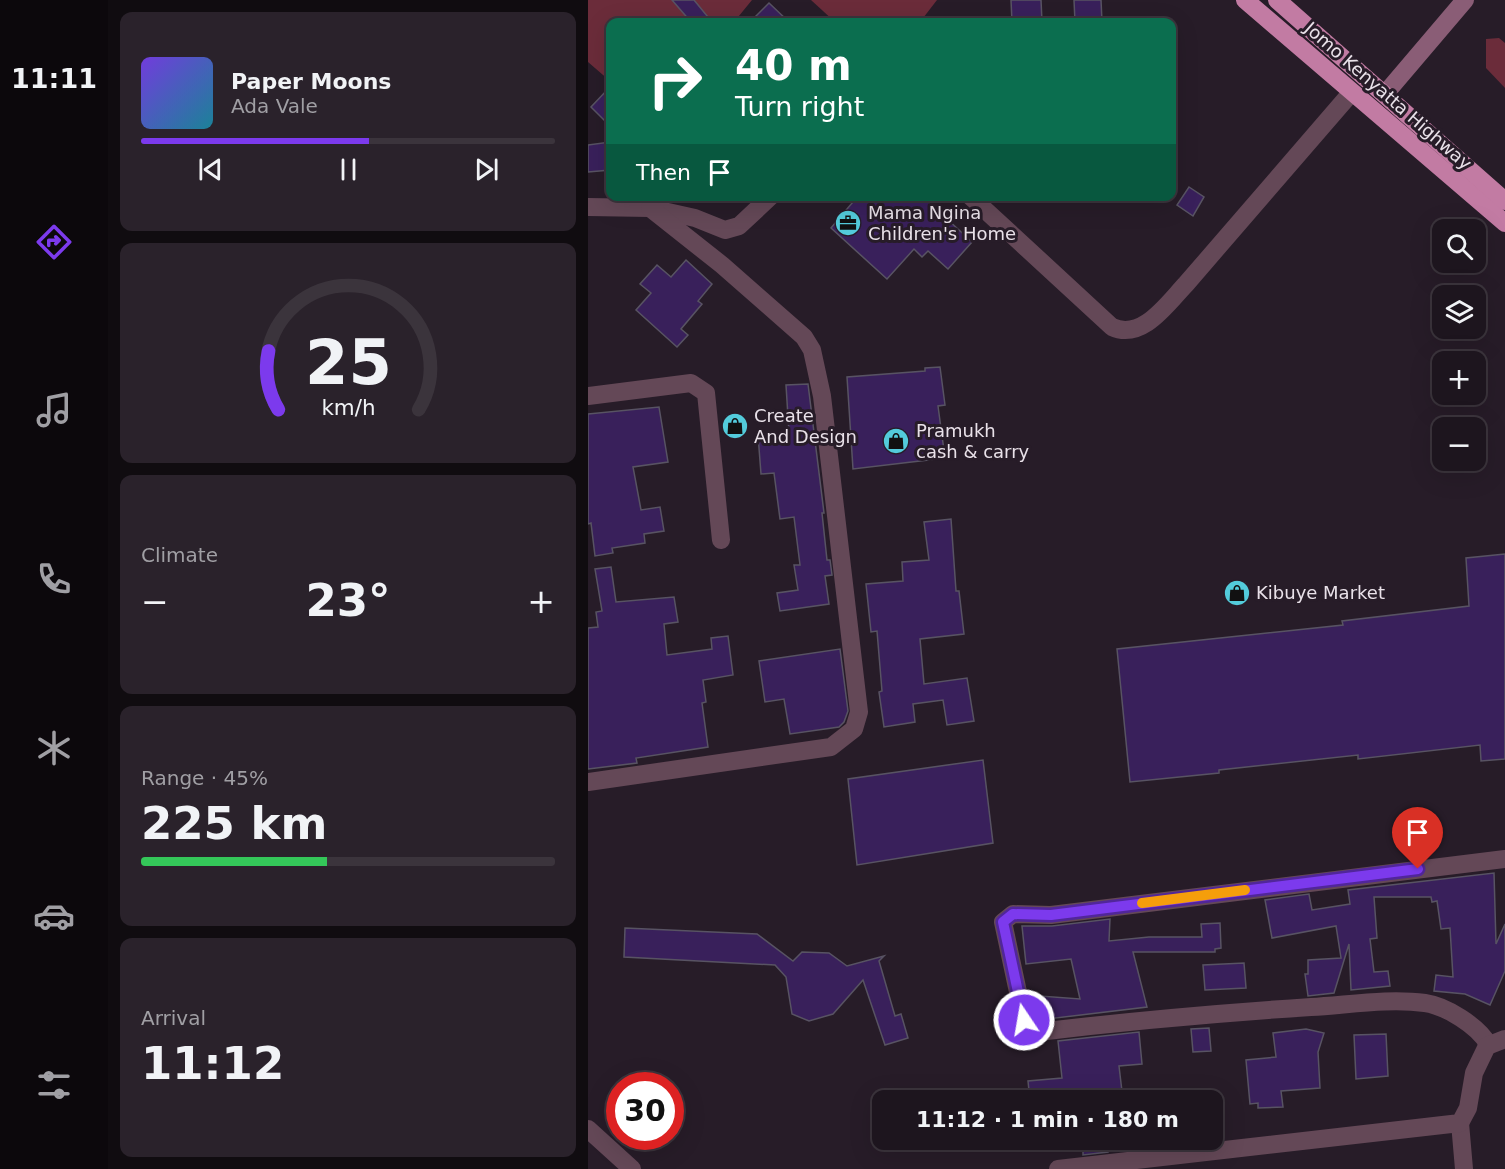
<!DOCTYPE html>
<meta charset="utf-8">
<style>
body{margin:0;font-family:"DejaVu Sans",sans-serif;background:#2a222b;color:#f1f3f6;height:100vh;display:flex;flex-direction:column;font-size:22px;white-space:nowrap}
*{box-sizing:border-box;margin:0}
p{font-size:20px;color:#a09fa4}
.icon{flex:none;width:33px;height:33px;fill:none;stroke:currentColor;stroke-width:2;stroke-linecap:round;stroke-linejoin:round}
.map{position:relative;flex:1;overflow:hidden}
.panel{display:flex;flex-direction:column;gap:12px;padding:12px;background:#100c10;width:480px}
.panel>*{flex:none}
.hud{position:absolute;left:18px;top:18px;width:570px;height:183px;border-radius:12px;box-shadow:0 6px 24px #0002,0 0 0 2px #3b343c;background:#0b6e4f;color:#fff;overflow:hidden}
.buttons{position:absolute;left:844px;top:219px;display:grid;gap:12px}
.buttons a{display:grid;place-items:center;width:54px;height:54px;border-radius:12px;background:#1d151e;box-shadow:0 6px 24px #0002,0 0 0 2px #3b343c;font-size:30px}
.speed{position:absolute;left:18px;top:1072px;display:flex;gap:12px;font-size:30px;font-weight:700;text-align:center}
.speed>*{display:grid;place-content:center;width:78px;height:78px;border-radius:50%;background:#1d151e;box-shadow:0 6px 24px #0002,0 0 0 2px #3b343c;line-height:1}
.speed .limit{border:9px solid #d22;background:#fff;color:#111}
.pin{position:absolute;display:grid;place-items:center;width:51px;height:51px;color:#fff;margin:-62px -26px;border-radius:50% 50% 50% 0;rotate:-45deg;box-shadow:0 0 6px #0007}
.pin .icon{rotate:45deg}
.me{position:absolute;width:66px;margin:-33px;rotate:348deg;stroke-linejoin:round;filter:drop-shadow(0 0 4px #0008)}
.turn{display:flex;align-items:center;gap:21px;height:126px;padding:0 30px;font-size:27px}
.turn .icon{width:78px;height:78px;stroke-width:2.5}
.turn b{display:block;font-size:42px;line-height:51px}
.then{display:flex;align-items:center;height:57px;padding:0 30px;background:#0003;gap:12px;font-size:22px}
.big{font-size:45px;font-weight:700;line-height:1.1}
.panel .widget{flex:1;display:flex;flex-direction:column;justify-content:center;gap:9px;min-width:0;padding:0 21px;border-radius:12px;background:#2a222b}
.panel .dial{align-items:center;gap:0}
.dial svg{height:156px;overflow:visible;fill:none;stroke:#3b343c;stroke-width:7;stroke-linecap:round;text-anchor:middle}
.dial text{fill:#f1f3f6;stroke:none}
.song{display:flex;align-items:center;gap:18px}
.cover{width:72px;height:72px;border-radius:9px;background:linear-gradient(135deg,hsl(260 70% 55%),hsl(190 70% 35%))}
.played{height:6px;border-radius:3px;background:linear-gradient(90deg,#7c3aed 55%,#3b343c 55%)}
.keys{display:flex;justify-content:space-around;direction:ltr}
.heat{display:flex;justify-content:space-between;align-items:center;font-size:33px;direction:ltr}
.charge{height:9px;border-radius:4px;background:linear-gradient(90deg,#34c759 45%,#3b343c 0)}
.trip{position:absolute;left:284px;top:1090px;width:351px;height:60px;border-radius:12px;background:#1d151e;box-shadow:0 6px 24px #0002,0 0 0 2px #3b343c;font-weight:700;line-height:60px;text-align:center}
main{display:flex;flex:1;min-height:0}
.tabs{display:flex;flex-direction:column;width:108px;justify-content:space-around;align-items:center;background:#0c080c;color:#a09fa4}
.tabs .icon{width:42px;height:42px}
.tabs .on{color:#7c3aed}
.tabs b{font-size:27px;color:#f1f3f6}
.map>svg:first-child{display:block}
.green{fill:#6b2c3a}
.building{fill:#39205b;stroke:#585363;stroke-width:1.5}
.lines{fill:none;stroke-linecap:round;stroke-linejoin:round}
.street{stroke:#644857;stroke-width:18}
.secondary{stroke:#8a5d76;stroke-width:18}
.highway{stroke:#c27ba3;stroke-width:18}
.route-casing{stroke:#51269a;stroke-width:15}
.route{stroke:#7c3aed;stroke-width:10}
.slow{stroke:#f59e0b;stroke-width:10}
.labels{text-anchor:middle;stroke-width:6;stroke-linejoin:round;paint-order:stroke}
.street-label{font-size:18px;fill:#e9e1e9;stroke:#271c28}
.poi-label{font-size:18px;fill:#e9e1e9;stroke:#271c28;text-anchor:start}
</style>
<main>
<nav class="tabs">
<b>11:11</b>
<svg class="icon on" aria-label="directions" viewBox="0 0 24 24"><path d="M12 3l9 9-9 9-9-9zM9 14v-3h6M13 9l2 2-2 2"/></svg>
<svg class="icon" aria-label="music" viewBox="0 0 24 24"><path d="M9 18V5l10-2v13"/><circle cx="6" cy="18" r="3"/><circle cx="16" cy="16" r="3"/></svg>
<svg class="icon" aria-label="phone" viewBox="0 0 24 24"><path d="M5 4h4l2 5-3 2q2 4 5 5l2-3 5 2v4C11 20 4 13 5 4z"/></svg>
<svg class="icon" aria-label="climate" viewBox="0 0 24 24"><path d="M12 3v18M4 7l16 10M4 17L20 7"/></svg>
<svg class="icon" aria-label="car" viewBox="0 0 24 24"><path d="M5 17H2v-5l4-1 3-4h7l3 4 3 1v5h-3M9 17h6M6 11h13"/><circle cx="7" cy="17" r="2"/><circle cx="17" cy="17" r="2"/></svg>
<svg class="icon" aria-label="filters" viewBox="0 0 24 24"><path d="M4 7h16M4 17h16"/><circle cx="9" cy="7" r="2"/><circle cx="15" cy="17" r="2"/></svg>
</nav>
<section class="panel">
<div class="widget">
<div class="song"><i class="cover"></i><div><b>Paper Moons</b><p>Ada Vale</p></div></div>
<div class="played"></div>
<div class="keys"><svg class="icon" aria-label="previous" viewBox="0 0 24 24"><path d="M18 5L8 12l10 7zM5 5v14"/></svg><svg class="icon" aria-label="pause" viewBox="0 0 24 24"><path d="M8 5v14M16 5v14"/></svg><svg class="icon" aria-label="next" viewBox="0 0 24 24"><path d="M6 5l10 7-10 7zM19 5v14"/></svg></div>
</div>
<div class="widget dial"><svg viewBox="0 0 100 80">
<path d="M14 69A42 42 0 1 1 86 69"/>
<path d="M14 69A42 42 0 0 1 9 39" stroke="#7c3aed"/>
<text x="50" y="56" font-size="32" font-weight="700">25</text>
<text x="50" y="72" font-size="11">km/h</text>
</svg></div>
<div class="widget"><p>Climate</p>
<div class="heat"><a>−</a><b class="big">23°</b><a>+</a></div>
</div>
<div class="widget"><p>Range · 45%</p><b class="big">225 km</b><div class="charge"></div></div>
<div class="widget"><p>Arrival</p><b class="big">11:12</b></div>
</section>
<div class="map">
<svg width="917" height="1169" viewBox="0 0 917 1169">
<rect width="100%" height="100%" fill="#271c28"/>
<g class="green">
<path d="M0,0H164L146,22H22V81L0,62Z"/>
<path d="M223,0H349L332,22H247Z"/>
<path d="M911,38L917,43V88L898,68V39Z"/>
</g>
<g class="building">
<path d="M84,0H106L124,22H103Z"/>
<path d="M423,0H453L454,22H424Z"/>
<path d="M486,0H513L514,22H487Z"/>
<path d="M181,3L201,22H162Z"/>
<path d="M22,87V126L3,107Z"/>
<path d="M22,142V170L0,172V145Z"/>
<path d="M601,187L616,197L605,216L589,205Z"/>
<path d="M270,196H334L384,242L360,269L340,251L334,257L326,249L299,279L243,228Z"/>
<path d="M98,260L124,284L110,301L114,304L93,329L100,335L89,347L48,310L63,293L52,284L69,265L83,277Z"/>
<path d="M352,367L357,405L350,406L357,458L265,469L259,377L337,371V368Z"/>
<path d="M220,384L236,513H234L239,560H242L244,575L237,576L241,604L192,611L189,593L210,590L206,565H212L206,517L192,519L186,473L173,474L170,435L201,433L198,385Z"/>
<path d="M71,407L80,462L45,467L53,510L72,507L76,531L56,534L57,543L24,548L25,553L7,556L3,523L0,524V414Z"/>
<path d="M363,519L368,591H371L376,634L332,639L336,684L379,678L386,721L359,725L355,700L325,704L327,722L296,727L291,692L294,691L289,631L283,632L278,584L315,581L314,562L341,560L336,522Z"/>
<path d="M917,554V759L893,761L892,745L770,759V755L631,770V773L542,782L529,649L755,625L754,621L881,606L878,558Z"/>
<path d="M23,567L28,602L86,597L90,622L76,624L79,655L124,649L123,638L140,636L145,675L115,680L118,702L114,703L120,747L48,758L49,763L0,769V628L10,627L8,612L14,611L7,569Z"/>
<path d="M252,649L260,711L256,722L251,727L202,734L196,699L177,702L171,661Z"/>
<path d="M395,760L405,843L269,865L260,779Z"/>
<path d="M906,873L908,944L917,924V971L902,1005L877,994L846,991L848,975L865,977L862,928L853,929L849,901L844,902L843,897H786L789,938L782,939L786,972L800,971L802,986L763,990L761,944L746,993L720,996L717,974H720V960L753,958L748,926L684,938L677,900L721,894L724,910L762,904L760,890Z"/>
<path d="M522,919L521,941L561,937H614L613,924L632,923L633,948L627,949V952H545L559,1007L451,1020L452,996L492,999L483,959L438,964L434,926H464Z"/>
<path d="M37,928L169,934L205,961L214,952L241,953L259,966L296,956L291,961L307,1016L313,1014L320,1038L297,1045L275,980L245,1014L221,1021L204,1014L198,977L187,965L36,957Z"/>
<path d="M656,963L658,988L617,990L615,965Z"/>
<path d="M621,1028L623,1051L605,1052L603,1029Z"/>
<path d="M718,1029L736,1033L730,1052L732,1088L693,1091L695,1107L670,1108V1103L662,1104L658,1060L688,1057L685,1033Z"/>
<path d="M551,1032L554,1064L531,1066L535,1100L442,1101L440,1081L474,1078L470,1041Z"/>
<path d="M798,1034L800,1076L768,1079L766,1035Z"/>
<path d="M520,1141V1152L495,1155V1142Z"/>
</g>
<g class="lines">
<g class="street">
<path d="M382,196L524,327C554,341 579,304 598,284L763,93"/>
<path d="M0,207L62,208L107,218L137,230L151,226L183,196"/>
<path d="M0,396L103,383L118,393L133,540"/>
<path d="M0,782L243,747L266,729L271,712L234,396L224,350L216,337L134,265L62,208"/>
<path d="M900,1044C890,1026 858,1006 837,1003C800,998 760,1005 723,1007C632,1013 541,1021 450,1032L444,1030L436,1020L415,922L425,914L463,915L917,859"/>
<path d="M872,1123L876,1169"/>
<path d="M0,1129L44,1169"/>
<path d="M470,1169L872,1123L880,1108L886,1073L899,1046L917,1039"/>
</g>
<path class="secondary" d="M797,94L877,0"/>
<g class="highway">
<path d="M657,0L917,223"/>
<path d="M689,0L917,201"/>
</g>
</g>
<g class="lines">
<g class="route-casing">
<path id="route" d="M436,1020L415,922L425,914L463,915L830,869"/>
</g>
<use href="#route" class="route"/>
<path class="slow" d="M554,903L657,890"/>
</g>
<defs>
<g id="office-disc" transform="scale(1.35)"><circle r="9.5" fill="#53cbdb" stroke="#271c28"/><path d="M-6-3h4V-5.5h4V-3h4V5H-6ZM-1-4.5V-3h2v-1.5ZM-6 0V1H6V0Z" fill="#111"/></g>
<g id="shop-disc" transform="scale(1.35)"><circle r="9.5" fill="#53cbdb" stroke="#271c28"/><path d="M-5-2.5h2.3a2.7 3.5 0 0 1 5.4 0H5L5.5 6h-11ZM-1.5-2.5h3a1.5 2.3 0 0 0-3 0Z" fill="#111"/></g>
</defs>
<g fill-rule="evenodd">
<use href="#office-disc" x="260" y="223"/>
<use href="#shop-disc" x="147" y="426"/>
<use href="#shop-disc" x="308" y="441"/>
<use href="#shop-disc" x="649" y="593"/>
</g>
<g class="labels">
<g class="street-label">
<text transform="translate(800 96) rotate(41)" y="6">Jomo Kenyatta Highway</text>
</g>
<g class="poi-label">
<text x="280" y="219">Mama Ngina<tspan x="280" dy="21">Children's Home</tspan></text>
<text x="166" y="422">Create<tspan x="166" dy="21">And Design</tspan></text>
<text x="328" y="437">Pramukh<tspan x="328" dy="21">cash &amp; carry</tspan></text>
<text x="668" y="599">Kibuye Market</text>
</g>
</g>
</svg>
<div class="buttons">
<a><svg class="icon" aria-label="search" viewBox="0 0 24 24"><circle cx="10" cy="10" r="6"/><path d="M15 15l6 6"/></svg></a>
<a><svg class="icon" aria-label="layers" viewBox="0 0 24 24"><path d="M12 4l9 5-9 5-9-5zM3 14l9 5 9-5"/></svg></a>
<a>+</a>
<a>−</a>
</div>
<div class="speed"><div class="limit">30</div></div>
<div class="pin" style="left:830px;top:869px;background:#d93025"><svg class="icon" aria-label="arrive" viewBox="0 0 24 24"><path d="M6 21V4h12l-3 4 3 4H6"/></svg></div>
<svg class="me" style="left:436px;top:1020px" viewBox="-20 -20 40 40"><circle r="17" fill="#7c3aed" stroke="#fff" stroke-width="3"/><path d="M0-11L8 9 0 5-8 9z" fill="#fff"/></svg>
<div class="trip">11:12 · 1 min · 180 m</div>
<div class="hud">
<div class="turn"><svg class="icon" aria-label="right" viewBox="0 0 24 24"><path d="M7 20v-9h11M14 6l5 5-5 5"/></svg><div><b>40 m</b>Turn right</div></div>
<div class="then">Then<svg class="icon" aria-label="arrive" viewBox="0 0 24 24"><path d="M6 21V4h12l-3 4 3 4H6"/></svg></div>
</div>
</div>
</main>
